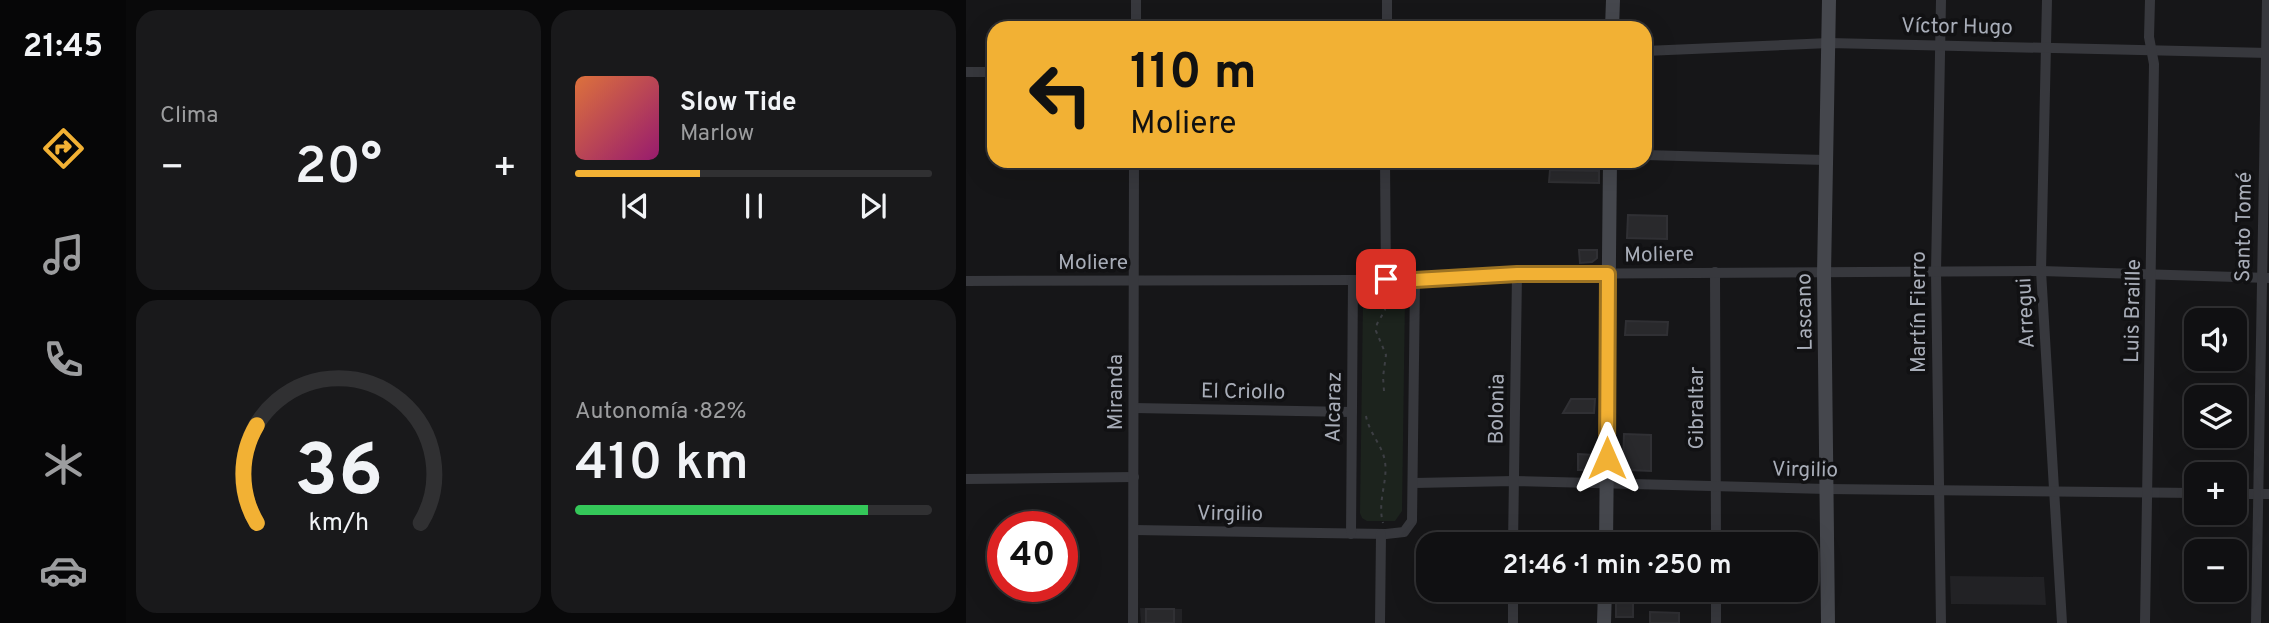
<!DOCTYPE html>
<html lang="es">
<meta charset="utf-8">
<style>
body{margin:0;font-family:Overpass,sans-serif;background:#19191b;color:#f1f3f6;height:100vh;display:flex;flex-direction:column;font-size:26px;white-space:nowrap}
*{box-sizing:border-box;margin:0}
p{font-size:23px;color:#9c9d9f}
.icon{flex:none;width:38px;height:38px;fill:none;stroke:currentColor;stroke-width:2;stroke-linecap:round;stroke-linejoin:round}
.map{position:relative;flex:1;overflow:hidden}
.panel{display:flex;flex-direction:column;gap:10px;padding:10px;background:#09090a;width:840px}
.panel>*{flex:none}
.top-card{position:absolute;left:21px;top:21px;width:665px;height:147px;border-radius:21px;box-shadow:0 7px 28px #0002,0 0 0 2px #303032;background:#f2b134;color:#111;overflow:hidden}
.fabs{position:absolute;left:1218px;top:308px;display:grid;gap:14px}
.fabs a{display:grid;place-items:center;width:63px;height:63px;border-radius:14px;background:#101012;box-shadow:0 7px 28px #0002,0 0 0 2px #303032;font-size:35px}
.speed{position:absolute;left:21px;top:511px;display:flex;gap:14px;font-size:35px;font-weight:700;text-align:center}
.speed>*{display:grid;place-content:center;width:91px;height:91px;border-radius:50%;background:#101012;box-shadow:0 7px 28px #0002,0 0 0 2px #303032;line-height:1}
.speed .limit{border:10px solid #d22;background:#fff;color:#111}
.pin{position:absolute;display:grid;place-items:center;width:60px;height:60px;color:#fff;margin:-30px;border-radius:14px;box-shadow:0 4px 10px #0006}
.me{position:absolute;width:77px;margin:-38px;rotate:0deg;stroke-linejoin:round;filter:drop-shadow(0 0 5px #0008)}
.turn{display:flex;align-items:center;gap:24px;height:147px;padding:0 28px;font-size:32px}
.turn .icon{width:91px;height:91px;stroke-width:2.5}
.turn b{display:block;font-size:49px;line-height:60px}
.big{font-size:52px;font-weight:600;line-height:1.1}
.panel .widget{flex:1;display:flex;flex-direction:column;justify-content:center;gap:10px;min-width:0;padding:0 24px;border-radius:21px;background:#19191b}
.panel .dial{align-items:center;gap:0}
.dial svg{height:182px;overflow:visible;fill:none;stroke:#303032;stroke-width:7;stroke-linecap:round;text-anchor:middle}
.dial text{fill:#f1f3f6;stroke:none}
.song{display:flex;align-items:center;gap:21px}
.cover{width:84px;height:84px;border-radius:10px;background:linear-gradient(135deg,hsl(20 70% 55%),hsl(320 70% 35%))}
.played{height:7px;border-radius:4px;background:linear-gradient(90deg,#f2b134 35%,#303032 35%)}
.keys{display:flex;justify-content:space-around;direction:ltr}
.heat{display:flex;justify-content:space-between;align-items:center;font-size:38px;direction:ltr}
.charge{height:10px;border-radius:5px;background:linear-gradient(90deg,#34c759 82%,#303032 0)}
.panel .tiles{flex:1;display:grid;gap:10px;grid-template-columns:repeat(2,1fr)}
.trip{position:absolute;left:450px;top:532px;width:402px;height:70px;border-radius:21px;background:#101012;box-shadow:0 7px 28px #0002,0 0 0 2px #303032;font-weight:600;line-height:70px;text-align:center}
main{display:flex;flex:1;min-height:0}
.tab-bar{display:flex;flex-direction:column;width:126px;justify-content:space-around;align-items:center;background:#060607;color:#9c9d9f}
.tab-bar .icon{width:49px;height:49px}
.tab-bar .active{color:#f2b134}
.tab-bar b{font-size:32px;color:#f1f3f6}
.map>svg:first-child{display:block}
.built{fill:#222225}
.green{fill:#1c231d}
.building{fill:#29292c;stroke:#303034;stroke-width:2}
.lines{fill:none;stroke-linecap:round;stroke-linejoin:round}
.path{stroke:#3d3f44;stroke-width:2;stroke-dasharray:3.5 5;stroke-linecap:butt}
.street{stroke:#37383d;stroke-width:10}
.secondary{stroke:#45474d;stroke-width:14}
.route-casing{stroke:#9d7322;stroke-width:18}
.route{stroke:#f2b134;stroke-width:12}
.labels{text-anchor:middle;stroke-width:7;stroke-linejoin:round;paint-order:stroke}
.street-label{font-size:21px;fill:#a8adb8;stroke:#111113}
</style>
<main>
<nav class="tab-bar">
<b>21:45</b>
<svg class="icon active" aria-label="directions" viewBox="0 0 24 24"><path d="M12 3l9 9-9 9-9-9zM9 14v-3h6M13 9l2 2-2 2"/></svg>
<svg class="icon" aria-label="music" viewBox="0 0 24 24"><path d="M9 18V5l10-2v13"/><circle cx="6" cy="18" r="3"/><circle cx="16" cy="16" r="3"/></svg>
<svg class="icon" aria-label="phone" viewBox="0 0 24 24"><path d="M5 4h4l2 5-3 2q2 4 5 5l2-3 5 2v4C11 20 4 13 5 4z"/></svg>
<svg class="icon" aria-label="climate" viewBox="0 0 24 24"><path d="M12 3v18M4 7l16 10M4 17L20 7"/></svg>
<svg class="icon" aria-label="car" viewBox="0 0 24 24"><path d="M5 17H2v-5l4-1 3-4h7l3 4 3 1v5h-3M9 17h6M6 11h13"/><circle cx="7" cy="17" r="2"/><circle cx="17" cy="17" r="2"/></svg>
</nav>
<section class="panel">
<div class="tiles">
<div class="widget"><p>Clima</p>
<div class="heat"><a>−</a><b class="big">20°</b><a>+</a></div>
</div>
<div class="widget">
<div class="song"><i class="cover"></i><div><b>Slow Tide</b><p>Marlow</p></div></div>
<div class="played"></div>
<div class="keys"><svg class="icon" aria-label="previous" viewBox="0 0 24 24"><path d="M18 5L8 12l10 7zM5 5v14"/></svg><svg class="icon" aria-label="pause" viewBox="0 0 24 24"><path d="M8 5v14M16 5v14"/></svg><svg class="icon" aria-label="next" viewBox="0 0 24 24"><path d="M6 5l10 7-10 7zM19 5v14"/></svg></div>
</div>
<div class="widget dial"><svg viewBox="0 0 100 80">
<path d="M14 69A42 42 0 1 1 86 69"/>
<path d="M14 69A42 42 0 0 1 14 26" stroke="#f2b134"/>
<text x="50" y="56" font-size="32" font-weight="700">36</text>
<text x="50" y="72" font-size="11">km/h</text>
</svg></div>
<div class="widget"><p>Autonomía · 82%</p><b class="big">410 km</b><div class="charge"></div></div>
</div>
</section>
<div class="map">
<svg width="1303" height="623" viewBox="0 0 1303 623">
<rect width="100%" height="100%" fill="#161618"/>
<g class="built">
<path d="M984,576L1078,577L1080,605L985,604Z"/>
<path d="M174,608L216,609V623H175Z"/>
</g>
<path class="green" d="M431,290L439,296L436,511L429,521H401L396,518L394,513L397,301L403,292Z"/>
<g class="building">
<path d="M584,170L633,171V183L583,182Z"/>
<path d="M662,215L701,216V239L661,238Z"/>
<path d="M613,250H631V258L626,262L614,263Z"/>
<path d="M660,321L702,322L701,335H659Z"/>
<path d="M605,399H629L628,413H597Z"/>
<path d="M658,434L685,435V471L662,470L657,465Z"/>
<path d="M612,454L628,455V467L623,470H612Z"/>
<rect x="650" y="603" width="17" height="14"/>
<rect x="180" y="609" width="28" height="14"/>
<path d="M684,612L713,613V623H684Z"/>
</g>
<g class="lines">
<g class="path">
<path d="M418,391L417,377L420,355L410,331L411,324L419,310V293"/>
<path d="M400,416C403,433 417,446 419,462C422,481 411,502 417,523"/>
</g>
<g class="street">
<path d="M170,0V28"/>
<path d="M421,0V28"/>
<path d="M975,0L970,272L975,623"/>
<path d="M1081,0L1075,271L1096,623"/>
<path d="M679,51L863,43L1303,53"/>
<path d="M0,72H28"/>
<path d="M679,155L860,160"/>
<path d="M419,161L420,279"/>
<path d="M168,165H419"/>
<path d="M749,272L750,544"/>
<path d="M0,281L387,280H449L551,274L1075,271L1303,278"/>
<path d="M168,408L386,412"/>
<path d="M0,479L168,477"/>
<path d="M448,483L548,481L861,489L1230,493"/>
<path d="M1269,494H1303"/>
<path d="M168,530L420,534L438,532L446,521L449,280"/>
<path d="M385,534L387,280"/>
<path d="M547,544L551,274"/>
<path d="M750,590V623"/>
<path d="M167,623L168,161"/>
<path d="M414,623L415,534"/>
<path d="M547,623V590"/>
<path d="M1179,623L1188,64L1183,37L1184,0"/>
<path d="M1290,623L1301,0"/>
</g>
<g class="secondary">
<path d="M646,28L647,0"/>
<path d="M640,544L644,161"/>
<path d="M638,623L639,590"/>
<path d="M862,623L858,274L863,0"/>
</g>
</g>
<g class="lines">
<g class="route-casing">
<path id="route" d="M420,279L449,280L551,274H642L641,458"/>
</g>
<use href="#route" class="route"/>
</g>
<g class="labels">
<g class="street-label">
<text transform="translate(991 26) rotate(1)" y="7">Víctor Hugo</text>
<text transform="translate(1277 227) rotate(-89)" y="7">Santo Tomé</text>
<text transform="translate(693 254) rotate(-1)" y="7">Moliere</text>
<text x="127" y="269">Moliere</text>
<text transform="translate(1166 311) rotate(-89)" y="7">Luis Braille</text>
<text transform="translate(838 312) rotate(-91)" y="7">Lascano</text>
<text transform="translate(952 312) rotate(-90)" y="7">Martín Fierro</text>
<text transform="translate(1059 313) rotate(-93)" y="7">Arregui</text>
<text transform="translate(277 391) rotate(1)" y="7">El Criollo</text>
<text transform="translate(149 392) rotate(-90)" y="7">Miranda</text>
<text transform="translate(367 407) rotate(-89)" y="7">Alcaraz</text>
<text transform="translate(730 408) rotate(-90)" y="7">Gibraltar</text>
<text transform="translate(530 409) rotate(-89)" y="7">Bolonia</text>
<text transform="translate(839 469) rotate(1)" y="7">Virgilio</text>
<text transform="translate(264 513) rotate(1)" y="7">Virgilio</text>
</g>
</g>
</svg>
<div class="fabs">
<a><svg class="icon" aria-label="sound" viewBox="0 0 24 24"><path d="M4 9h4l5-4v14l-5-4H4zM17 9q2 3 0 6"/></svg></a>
<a><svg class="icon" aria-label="layers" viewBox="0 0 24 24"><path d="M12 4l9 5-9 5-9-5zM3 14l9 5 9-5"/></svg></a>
<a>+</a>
<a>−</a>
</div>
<div class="speed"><div class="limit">40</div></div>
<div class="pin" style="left:420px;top:279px;background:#d93025"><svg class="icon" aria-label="arrive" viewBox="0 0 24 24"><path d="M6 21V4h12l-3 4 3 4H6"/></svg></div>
<svg class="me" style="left:641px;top:458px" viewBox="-20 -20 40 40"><path d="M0-17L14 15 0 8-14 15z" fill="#f2b134" stroke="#fff" stroke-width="4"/></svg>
<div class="trip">21:46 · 1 min · 250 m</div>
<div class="top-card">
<div class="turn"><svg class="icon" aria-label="left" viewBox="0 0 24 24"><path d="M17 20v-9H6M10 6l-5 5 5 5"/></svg><div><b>110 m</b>Moliere</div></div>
</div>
</div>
</main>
